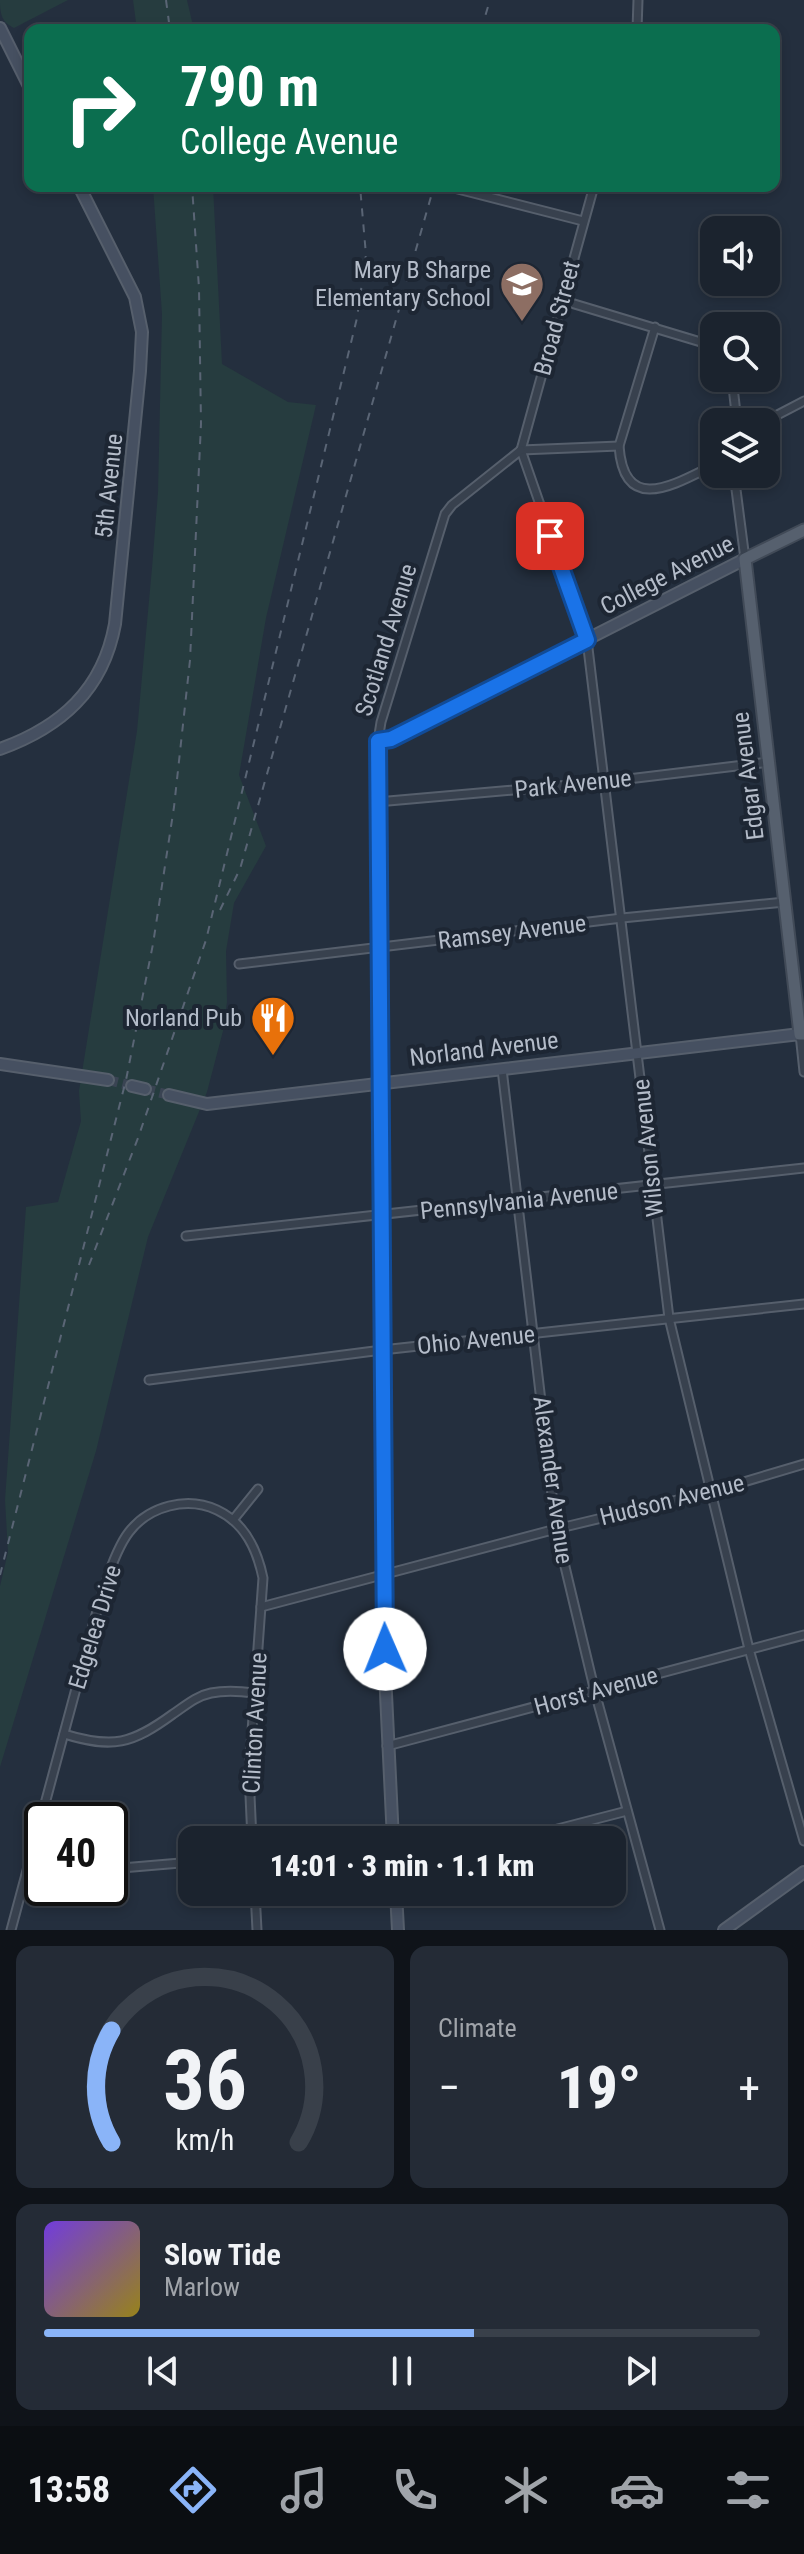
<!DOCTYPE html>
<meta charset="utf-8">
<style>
body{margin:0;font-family:"Roboto Condensed",sans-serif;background:#242b36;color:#f1f3f6;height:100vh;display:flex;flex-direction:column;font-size:30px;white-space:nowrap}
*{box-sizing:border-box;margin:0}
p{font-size:26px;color:#a0a4aa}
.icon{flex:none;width:44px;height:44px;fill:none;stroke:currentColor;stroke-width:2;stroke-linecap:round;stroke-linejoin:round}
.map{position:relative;height:1930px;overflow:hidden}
.details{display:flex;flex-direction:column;gap:16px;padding:16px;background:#0f1319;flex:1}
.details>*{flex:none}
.guide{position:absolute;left:24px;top:24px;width:756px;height:168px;border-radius:16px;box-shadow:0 4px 12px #0003,0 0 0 2px #39404a;background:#0b6e4f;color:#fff;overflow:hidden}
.controls{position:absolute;left:700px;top:216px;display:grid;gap:16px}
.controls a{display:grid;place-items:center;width:80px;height:80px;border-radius:16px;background:#1b232e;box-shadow:0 4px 12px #0003,0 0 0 2px #39404a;font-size:40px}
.speed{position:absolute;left:24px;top:1802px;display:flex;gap:16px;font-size:40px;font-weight:700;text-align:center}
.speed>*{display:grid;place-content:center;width:104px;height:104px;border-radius:50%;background:#1b232e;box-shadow:0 4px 12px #0003,0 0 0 2px #39404a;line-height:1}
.speed .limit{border:4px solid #111;border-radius:12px;background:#fff;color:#111}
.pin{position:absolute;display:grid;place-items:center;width:68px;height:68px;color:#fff;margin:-34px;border-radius:16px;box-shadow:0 4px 12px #0006}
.me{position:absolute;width:88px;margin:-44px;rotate:359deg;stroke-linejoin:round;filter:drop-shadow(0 0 6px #0008)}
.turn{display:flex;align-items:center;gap:28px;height:168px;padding:0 24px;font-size:36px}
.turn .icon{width:104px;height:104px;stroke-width:2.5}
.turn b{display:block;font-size:56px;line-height:68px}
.big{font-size:60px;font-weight:800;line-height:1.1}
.details .card{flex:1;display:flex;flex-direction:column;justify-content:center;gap:12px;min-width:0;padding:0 28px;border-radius:16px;background:#242b36}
.details .dial{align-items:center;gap:0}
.dial svg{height:208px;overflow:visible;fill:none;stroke:#39404a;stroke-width:7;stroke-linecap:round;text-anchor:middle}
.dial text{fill:#f1f3f6;stroke:none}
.song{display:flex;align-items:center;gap:24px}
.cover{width:96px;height:96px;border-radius:12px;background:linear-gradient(135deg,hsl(260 70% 55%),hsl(50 70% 35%))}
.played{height:8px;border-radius:4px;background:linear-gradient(90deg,#8ab4f8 60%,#39404a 60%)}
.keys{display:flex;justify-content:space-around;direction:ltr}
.heat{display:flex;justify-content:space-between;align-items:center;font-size:44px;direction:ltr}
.details .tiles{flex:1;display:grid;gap:16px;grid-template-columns:1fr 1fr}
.card:last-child{grid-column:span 2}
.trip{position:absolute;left:178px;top:1826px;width:448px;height:80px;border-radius:16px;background:#1b232e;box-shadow:0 4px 12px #0003,0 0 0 2px #39404a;font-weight:800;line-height:80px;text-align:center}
.tab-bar{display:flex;height:128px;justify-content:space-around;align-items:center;background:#0b0e12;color:#a0a4aa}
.tab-bar .icon{width:56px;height:56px}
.tab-bar .selected{color:#8ab4f8}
.tab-bar b{font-size:36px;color:#f1f3f6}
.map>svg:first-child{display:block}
.green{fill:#263c3f}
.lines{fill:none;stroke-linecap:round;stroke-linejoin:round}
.secondary-tunnel{stroke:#3a4453;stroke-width:10;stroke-dasharray:10 5;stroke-linecap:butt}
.street-casing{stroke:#565f6c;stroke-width:11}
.secondary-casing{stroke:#565f6c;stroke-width:14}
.primary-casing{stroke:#414a57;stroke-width:15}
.street{stroke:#38414e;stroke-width:7}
.secondary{stroke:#465061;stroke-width:10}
.primary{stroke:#56606e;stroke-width:11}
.rail{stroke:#5a6575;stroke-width:2;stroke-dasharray:8 8;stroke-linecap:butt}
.route-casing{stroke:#114b97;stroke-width:20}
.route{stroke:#1a73e8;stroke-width:14}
.labels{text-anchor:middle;stroke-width:8;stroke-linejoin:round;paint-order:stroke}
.poi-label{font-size:24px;fill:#b4bcc9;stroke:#1d2633;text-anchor:end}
.street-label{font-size:24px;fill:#b4bcc9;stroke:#1d2633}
</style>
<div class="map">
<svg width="804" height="1930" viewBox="0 0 804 1930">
<rect width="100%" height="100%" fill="#242f3e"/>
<g class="green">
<path d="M0,0H68L14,28C1,22 0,13 0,0Z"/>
<path d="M133,0H187L194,30H137Z"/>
<path d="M153,186H213L222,364L288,402L316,405L266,618L239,775L266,846L234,903L226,951L227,1002L223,1031L207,1092L148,1237L96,1451L0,1767V1586L8,1552L5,1500L26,1207L58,1202L81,1121L79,1091L137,731L152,568L158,492L162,314Z"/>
</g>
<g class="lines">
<g class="secondary-tunnel">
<path d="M108,1080L132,1086"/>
<path d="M145,1089L169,1095"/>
</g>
<g class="street-casing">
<g id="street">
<path d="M637,30L638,0"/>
<path d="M446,186L583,221"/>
<path d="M561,300L714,346"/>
<path d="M655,327L619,446C624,516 675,484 714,465"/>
<path d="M732,378L737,422"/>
<path d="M764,422L804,401"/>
<path d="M521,450L587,640L669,1318L749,1649L804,1841"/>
<path d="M521,450L594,186"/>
<path d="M521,450L619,446"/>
<path d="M734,474L745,559"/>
<path d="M378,741L381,722L445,514L452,505L521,450"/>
<path d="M377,802L603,782L769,762"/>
<path d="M239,964L622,918L785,902"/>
<path d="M800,1034L804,1072"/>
<path d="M502,1069L556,1529L595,1692L660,1930"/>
<path d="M186,1236L804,1168"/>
<path d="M149,1380L382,1350L804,1304"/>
<path d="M233,1520L258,1489"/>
<path d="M261,1607L556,1529L710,1492L804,1464"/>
<path d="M64,1734C113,1749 132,1744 173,1714C185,1706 196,1696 211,1693C225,1690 240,1691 254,1693"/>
<path d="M387,1746L804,1635"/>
<path d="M515,1840L627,1811"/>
<path d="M110,1869L192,1862"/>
<path d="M26,1876L42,1875"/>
<path d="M255,1892L257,1930"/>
<path d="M255,1894L275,1892"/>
<path d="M11,1930C34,1843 58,1757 81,1670C91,1634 108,1559 129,1532C149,1506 187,1496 217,1510C245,1523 257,1549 263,1578L249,1773L252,1840"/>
</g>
</g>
<g class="secondary-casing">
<g id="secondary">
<path d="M0,28L30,88"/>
<path d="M0,749C61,727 103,690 115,624L140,371L142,332L135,297L79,186"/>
<path d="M0,1064L108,1080"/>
<path d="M132,1086L145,1089"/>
<path d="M169,1095L207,1104L800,1034"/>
<path d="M393,1840L385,1673L378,741L391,739L745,559"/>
<path d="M396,1892L398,1930"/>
<path d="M724,1930L804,1872"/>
</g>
</g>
<g class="primary-casing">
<path id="primary" d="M804,530L745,559L800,1034H804"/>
</g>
<use href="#street" class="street"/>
<use href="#secondary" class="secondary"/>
<use href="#primary" class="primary"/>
<g class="rail">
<path d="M166,0L170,30"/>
<path d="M481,30L490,0"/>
<path d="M220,910L240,869L434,186"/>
<path d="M89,1265L138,1138L206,940L357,318L366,255L360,186"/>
<path d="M0,1575L126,1080L153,944L174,807L190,660L201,424L199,288L192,186"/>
</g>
</g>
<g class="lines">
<g class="route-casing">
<path id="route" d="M385,1649L378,741L391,739L587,640L550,536"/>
</g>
<use href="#route" class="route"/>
</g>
<defs>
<g id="school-pin" transform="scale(2.3)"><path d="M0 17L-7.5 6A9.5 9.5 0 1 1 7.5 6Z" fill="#8d6e63" stroke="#1d2633"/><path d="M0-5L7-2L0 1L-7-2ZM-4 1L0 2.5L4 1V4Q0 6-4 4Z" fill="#fff"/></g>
<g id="restaurant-pin" transform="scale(2.3)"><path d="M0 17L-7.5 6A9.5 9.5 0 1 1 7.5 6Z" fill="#e8710a" stroke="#1d2633"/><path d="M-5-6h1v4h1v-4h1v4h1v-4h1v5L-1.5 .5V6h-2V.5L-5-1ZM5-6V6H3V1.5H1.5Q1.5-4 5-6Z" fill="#fff"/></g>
</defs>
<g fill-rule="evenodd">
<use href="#school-pin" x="522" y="284"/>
<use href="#restaurant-pin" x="273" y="1018"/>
</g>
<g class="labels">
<g class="poi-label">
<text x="491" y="278">Mary B Sharpe<tspan x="491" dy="28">Elementary School</tspan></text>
<text x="242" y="1026">Norland Pub</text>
</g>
<g class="street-label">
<text transform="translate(557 318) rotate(-75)" y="8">Broad Street</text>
<text transform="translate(109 486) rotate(-84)" y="8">5th Avenue</text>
<text transform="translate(667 575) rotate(-27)" y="8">College Avenue</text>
<text transform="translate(386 640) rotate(-73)" y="8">Scotland Avenue</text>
<text transform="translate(748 776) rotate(-97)" y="8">Edgar Avenue</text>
<text transform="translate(573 784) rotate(-6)" y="8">Park Avenue</text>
<text transform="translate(512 932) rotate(-7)" y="8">Ramsey Avenue</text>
<text transform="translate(484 1049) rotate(-7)" y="8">Norland Avenue</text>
<text transform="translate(648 1148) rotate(-96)" y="8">Wilson Avenue</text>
<text transform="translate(519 1201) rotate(-6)" y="8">Pennsylvania Avenue</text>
<text transform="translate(476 1340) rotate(-6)" y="8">Ohio Avenue</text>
<text transform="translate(553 1480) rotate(82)" y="8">Alexander Avenue</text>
<text transform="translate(672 1500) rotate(-14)" y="8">Hudson Avenue</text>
<text transform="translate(95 1627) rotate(-73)" y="8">Edgelea Drive</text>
<text transform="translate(596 1691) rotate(-15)" y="8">Horst Avenue</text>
<text transform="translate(255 1723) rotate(-87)" y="8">Clinton Avenue</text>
</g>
</g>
</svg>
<div class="controls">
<a><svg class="icon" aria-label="sound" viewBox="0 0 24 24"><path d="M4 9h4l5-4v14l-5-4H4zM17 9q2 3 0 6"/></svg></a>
<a><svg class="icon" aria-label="search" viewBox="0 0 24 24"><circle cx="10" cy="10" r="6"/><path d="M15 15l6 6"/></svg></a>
<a><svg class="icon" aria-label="layers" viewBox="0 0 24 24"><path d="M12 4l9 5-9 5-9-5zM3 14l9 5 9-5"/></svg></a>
</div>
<div class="speed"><div class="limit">40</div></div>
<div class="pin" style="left:550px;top:536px;background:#d93025"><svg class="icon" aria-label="arrive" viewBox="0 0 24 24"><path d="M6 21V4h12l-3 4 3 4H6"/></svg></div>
<svg class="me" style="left:385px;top:1649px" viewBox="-20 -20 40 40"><circle r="19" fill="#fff"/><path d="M0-13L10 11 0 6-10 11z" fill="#1a73e8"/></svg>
<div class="trip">14:01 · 3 min · 1.1 km</div>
<div class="guide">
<div class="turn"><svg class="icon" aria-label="right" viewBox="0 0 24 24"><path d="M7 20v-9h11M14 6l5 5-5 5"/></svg><div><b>790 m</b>College Avenue</div></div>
</div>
</div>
<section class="details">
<div class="tiles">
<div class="card dial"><svg viewBox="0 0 100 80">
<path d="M14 69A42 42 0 1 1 86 69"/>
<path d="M14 69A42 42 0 0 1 14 26" stroke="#8ab4f8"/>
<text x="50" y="56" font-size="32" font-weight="700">36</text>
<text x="50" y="72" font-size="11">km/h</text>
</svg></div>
<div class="card"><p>Climate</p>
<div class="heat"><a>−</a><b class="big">19°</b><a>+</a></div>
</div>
<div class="card">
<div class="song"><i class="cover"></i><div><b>Slow Tide</b><p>Marlow</p></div></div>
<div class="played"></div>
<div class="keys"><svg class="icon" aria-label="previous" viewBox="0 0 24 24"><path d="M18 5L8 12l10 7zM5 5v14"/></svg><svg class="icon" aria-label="pause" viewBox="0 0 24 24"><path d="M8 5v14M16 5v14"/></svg><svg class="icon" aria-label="next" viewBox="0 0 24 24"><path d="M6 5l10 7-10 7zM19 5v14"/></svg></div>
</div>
</div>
</section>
<nav class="tab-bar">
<b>13:58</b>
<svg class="icon selected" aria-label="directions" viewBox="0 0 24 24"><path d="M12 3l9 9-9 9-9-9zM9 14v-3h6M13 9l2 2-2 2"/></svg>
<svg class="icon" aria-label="music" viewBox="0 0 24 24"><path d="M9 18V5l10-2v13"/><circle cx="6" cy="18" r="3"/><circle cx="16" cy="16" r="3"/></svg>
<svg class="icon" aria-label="phone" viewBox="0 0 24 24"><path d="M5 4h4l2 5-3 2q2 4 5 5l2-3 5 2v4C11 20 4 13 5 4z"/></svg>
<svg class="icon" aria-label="climate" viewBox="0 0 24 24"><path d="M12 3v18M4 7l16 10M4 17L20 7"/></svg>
<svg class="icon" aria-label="car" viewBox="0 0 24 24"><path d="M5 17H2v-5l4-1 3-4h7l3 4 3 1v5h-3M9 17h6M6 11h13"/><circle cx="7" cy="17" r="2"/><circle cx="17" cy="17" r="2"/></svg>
<svg class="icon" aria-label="filters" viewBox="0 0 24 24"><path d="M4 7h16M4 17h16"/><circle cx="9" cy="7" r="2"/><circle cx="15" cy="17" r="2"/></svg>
</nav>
